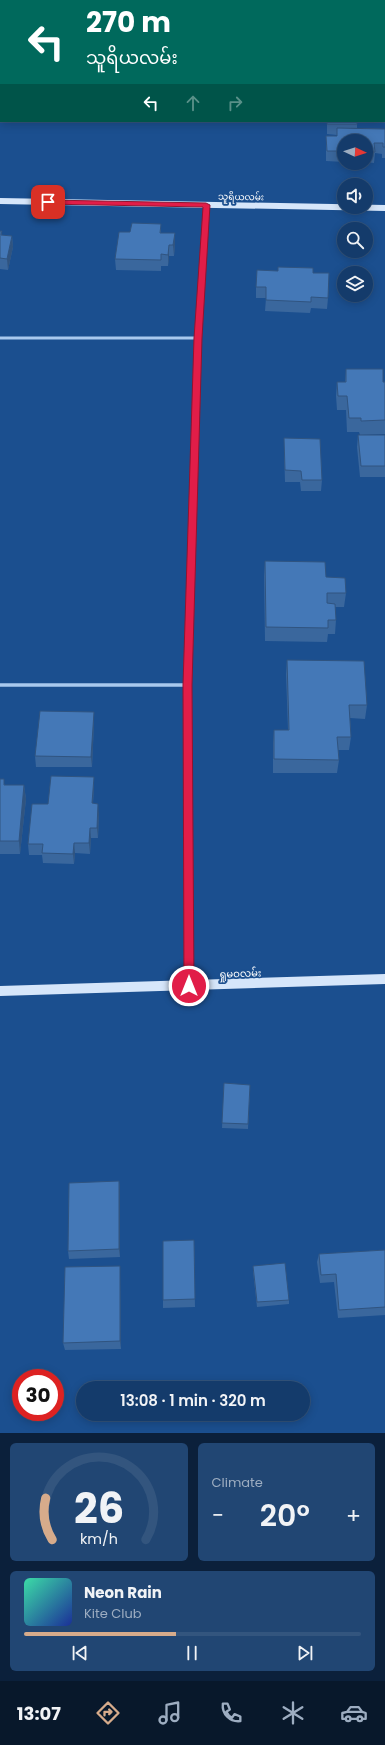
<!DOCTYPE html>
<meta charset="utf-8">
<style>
body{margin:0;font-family:Poppins,"Noto Sans Myanmar",sans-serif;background:#214673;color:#f1f3f6;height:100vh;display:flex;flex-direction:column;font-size:15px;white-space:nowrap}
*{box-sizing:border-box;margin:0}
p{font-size:13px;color:#9dadc1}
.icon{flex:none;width:22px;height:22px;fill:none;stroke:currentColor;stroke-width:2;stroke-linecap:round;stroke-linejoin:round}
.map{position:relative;height:1433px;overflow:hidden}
.side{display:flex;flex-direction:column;gap:10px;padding:10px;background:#0b203b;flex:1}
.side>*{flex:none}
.guide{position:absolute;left:0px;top:0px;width:385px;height:122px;box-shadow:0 2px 10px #0003,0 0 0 1px #33557e;background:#00695c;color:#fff;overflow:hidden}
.needle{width:26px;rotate:94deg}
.buttons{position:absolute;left:337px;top:134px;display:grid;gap:8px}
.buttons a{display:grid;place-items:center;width:36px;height:36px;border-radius:50%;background:#143b6b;box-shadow:0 2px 10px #0003,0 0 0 1px #33557e;font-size:20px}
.speed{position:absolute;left:12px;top:1369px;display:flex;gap:8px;font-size:20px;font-weight:700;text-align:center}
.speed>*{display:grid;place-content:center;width:52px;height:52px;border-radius:50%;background:#143b6b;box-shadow:0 2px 10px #0003,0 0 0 1px #33557e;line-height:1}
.speed .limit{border:6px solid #d22;background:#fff;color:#111}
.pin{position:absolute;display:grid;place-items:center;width:34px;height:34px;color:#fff;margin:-17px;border-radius:8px;box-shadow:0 2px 6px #0006}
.me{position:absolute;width:44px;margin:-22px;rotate:0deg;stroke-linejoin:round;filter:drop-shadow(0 0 3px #0008)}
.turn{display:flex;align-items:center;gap:14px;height:84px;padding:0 20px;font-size:18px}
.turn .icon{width:52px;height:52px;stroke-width:2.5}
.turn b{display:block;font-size:28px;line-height:34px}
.lanes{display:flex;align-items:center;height:38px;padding:0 20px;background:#0003;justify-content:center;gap:20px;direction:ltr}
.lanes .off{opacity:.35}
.big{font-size:30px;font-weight:600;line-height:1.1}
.side .widget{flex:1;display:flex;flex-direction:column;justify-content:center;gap:6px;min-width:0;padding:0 14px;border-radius:6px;background:#214673}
.side .dial{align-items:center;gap:0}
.dial svg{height:104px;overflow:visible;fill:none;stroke:#33557e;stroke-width:7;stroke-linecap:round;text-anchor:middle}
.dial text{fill:#f1f3f6;stroke:none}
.song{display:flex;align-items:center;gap:12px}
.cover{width:48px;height:48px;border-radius:6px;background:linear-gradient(135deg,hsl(160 70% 55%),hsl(230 70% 35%))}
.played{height:4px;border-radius:2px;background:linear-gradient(90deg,#d6ab8b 45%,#33557e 45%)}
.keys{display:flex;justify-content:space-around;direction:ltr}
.heat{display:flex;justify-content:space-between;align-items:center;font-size:22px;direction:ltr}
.side .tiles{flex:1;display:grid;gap:10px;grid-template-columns:1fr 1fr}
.widget:last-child{grid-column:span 2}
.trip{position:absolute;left:76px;top:1381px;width:234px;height:40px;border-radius:20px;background:#143b6b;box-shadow:0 2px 10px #0003,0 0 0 1px #33557e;font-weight:600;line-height:40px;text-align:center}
.tab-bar{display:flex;height:64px;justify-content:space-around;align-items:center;background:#08182b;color:#9dadc1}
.tab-bar .icon{width:28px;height:28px}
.tab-bar .on{color:#d6ab8b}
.tab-bar b{font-size:18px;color:#f1f3f6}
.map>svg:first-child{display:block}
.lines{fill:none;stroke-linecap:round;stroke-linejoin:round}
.street-far2{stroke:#a9c9ee;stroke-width:3}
.street-far1{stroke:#a9c9ee;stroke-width:3.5}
.street{stroke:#a9c9ee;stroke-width:5}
.secondary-far1{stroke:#d6e6fa;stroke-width:6}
.secondary{stroke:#d6e6fa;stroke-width:10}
.wall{fill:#3a679d}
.shaded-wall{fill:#305480}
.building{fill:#4478b7;stroke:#305480}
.route{fill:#e11d48;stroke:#92132f}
.labels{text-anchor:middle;stroke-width:3.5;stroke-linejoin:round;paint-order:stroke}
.far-street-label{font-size:9px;fill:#fff;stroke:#1b4f8f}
.street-label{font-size:10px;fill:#fff;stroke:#1b4f8f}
</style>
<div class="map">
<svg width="385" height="1433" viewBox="0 0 385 1433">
<rect width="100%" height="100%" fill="#1b4f8f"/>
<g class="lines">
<g class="street-far2">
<path d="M0,338H198"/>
<path d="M197,364L207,205"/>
</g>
<g class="street-far1">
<path d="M0,685H188"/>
<path d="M188,832V685L197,363"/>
</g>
<path class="street" d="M188,831L189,984"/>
<path class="secondary-far1" d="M0,201L385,208"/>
<path class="secondary" d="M0,991L385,979"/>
</g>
<g class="wall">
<path d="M327,121H357V128L385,129V158H382V154L375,153L374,163L366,162V141H344V162L326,161V136H337V135L327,134Z"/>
<path d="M161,224V233L175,244L174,256H169L168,266H161V271L116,270L115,259L130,232Z"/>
<path d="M0,231H2V235L12,236L13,247L8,270L0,269Z"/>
<path d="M313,273L328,298L327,309L311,308L310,313L265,311L266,298H256V287Z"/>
<path d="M346,369L385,382V434L360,435L359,432H347L346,410H337L336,396L337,382H345Z"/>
<path d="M358,435H385V477H360L357,447Z"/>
<path d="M284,438L322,480L321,491H301L300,482H285L284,449Z"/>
<path d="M265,561L326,577L346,593L344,607H335L336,620L335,634H328L327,642L265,641L264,576Z"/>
<path d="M287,660L367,705L365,719L350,718L351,737L349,750H338L339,760L337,773H273V743L274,730H288L286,674Z"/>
<path d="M94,723L92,767H36L35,756Z"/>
<path d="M94,777V788L93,803L99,814L98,838H91L90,854L75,853L74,864L43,863L42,855H29L28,844L48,804Z"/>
<path d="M0,779L5,785H24L26,799L20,854H0Z"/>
<path d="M224,1083L250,1085L248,1129L222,1128Z"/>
<path d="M119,1181L120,1190V1257L69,1259L68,1251Z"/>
<path d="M194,1240L195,1307L163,1308V1300Z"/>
<path d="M385,1250V1315L338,1318L334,1282L320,1283L317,1262L319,1254Z"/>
<path d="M253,1266L289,1300V1304L257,1307L253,1271Z"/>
<path d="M120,1274L121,1349L65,1350L63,1343Z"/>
</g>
<g class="shaded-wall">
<path d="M1,19V33L0,36V22Z"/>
<path d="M175,233V244L174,256L173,245Z"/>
<path d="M12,236L13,247L8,270L7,259Z"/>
<path d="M169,245V256L168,266V255Z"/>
<path d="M94,712V723L92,767L91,757Z"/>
<path d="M94,777V788L92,814V803Z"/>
<path d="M24,785L26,799L20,854L19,841Z"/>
<path d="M98,804L99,814L98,838L97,828Z"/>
<path d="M90,828L91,838L90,854L89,843Z"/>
<path d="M74,843L75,853L74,864L73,854Z"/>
<path d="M119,1181L120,1190V1257L119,1249Z"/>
<path d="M120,1266V1274L121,1349L120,1341Z"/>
</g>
<g class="building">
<rect x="327" y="121" width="30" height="3"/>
<path d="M337,128L385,129V147H383V143H374L375,152H366V141H344V151H327L326,136H337Z"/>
<path d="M132,223L161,224L160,233H175L173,245H169L168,255L161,254V260L115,259L119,232H130Z"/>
<path d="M0,231H2L1,235L12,236L7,259L0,258Z"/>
<path d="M278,267L313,268V273H329L328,298L311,297V302L266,300V287H256L257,270L278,271Z"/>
<path d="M346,369H383V382H385V420L361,421V418H349L347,396H338L337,382H346Z"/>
<path d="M358,435H385V466H361Z"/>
<path d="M284,438L320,439L322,480H302L301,471L285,470Z"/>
<path d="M265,561L325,562L326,577L345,578L346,593H327V603L335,604L336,620H328V628L266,627Z"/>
<path d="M287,660L364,661L367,705H349L351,737H337L339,760L274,759V730H289Z"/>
<path d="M40,711L94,712L91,757L35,756Z"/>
<path d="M51,776L94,777L92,803L98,804L97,828H90L89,843H74L73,854L42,853L43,844H28L32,804H48Z"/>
<path d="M0,779H4V785H24L19,841H0Z"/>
<path d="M224,1083L250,1085L248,1124L222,1123Z"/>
<path d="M119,1181V1249L68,1251L69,1183Z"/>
<path d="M194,1240L195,1299L163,1300V1241Z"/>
<path d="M385,1250V1307L339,1310L336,1274L321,1275L319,1254Z"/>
<path d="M285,1263L289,1300L257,1302L253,1266Z"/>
<path d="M120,1266V1341L63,1343L65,1267Z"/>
</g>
<path class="route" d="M48,200L206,203L210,205L202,338L192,685L194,986L192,989L189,990L185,989L184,986L183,685L194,338L203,207L45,204V201Z"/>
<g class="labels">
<g class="far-street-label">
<text transform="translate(241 197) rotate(1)" y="3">သူရိယလမ်း</text>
</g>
<g class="street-label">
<text transform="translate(240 973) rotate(-2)" y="4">ရှုမဝလမ်း</text>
</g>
</g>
</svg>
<div class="buttons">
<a><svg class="needle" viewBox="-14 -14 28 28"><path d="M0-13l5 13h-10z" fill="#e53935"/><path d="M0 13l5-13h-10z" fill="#9dadc1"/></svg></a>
<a><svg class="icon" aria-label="sound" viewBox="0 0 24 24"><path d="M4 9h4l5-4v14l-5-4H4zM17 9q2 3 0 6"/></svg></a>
<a><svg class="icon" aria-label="search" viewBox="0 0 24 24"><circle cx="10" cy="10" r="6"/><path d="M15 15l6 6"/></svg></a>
<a><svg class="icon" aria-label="layers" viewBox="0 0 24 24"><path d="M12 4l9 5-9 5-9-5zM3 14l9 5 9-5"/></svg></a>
</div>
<div class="speed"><div class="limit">30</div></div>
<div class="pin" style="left:48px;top:202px;background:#d93025"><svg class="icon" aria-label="arrive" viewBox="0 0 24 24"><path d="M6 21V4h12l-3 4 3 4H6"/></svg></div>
<svg class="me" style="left:189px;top:986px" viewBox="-20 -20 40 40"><circle r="17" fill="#e11d48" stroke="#fff" stroke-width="3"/><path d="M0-11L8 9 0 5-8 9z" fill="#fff"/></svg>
<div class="trip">13:08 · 1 min · 320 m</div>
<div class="guide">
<div class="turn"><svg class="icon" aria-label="left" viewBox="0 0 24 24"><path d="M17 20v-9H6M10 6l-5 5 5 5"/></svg><div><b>270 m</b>သူရိယလမ်း</div></div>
<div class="lanes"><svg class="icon" aria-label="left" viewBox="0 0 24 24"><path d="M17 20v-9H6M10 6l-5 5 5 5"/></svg><svg class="icon off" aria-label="ahead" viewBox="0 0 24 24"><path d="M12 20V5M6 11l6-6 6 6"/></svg><svg class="icon off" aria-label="right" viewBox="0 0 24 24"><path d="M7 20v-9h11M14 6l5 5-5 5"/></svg></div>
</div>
</div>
<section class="side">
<div class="tiles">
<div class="widget dial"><svg viewBox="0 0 100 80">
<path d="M14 69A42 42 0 1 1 86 69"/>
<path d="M14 69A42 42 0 0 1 9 37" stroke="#d6ab8b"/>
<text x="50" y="56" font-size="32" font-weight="700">26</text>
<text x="50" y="72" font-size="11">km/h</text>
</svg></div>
<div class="widget"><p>Climate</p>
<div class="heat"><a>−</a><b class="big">20°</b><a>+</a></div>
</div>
<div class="widget">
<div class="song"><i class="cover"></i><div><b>Neon Rain</b><p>Kite Club</p></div></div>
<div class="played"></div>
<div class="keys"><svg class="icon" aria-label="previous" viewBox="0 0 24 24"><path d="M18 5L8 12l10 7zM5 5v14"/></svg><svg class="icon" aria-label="pause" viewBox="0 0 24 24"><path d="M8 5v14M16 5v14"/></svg><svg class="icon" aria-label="next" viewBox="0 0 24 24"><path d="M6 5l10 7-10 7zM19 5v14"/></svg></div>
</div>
</div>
</section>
<nav class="tab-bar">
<b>13:07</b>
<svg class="icon on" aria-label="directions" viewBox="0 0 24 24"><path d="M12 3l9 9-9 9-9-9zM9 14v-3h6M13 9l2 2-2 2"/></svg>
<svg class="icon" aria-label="music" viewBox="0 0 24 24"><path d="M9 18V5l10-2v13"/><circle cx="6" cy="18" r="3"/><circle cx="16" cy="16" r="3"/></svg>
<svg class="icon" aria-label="phone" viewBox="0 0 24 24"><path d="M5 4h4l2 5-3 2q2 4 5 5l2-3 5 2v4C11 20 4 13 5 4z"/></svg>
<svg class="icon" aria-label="climate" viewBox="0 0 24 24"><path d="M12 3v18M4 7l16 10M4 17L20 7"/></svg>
<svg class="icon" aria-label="car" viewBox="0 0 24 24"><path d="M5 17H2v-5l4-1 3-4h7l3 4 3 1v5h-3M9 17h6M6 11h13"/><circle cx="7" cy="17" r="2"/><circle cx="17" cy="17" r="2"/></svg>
</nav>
